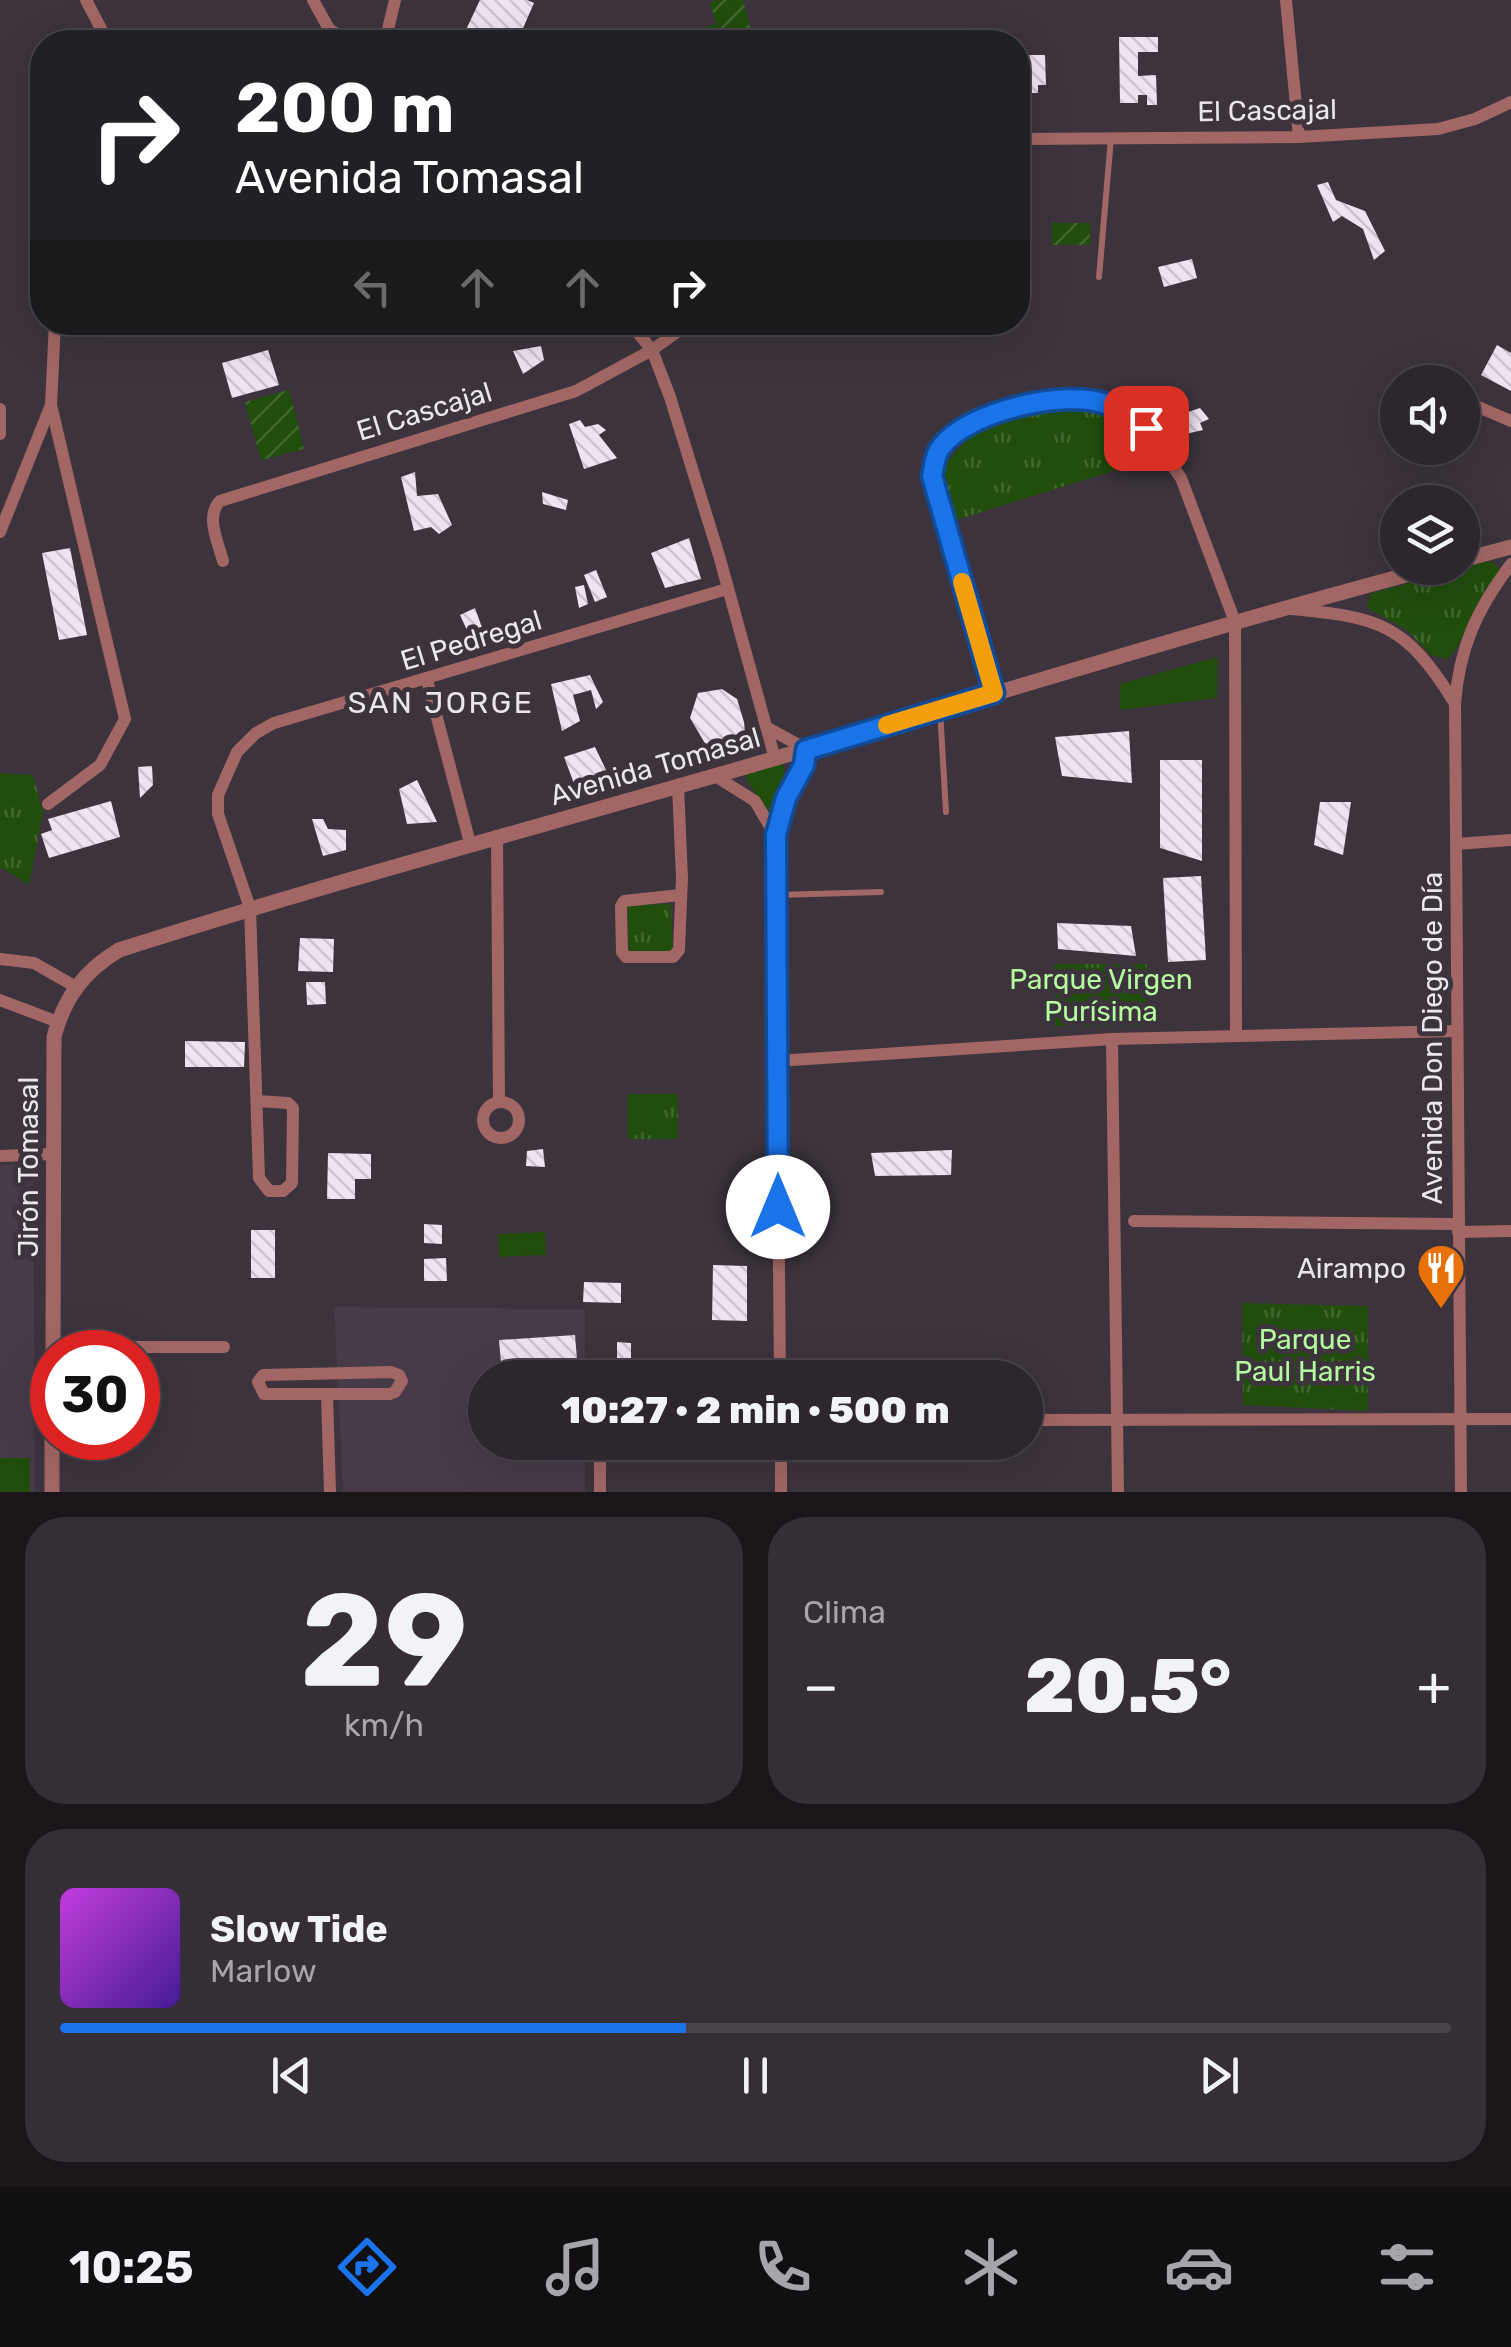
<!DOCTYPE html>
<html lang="es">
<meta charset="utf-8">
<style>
body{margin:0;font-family:Rubik,sans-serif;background:#352e36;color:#f1f3f6;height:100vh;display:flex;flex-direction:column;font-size:38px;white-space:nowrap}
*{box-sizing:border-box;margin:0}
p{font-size:32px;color:#a7a5aa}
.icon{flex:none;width:55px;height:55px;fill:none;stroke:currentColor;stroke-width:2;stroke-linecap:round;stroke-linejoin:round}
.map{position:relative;height:1492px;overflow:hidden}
.drawer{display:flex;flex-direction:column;gap:25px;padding:25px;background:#191519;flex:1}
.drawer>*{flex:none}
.banner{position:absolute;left:30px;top:30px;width:1000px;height:305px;border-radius:40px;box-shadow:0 10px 40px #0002,0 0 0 2px #48434a;background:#202124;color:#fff;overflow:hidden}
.controls{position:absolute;left:1380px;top:365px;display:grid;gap:20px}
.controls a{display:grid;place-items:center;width:100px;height:100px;border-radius:50%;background:#2d262e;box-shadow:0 10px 40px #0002,0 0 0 2px #48434a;font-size:50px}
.speed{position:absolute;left:30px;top:1330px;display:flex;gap:20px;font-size:50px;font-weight:700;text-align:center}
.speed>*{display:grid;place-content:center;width:130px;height:130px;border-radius:50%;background:#2d262e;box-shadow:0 10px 40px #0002,0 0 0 2px #48434a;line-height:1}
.speed .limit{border:15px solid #d22;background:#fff;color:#111}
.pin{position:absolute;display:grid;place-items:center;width:85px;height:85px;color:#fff;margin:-42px;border-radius:20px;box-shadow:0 5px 15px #0006}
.me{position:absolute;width:110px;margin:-55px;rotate:0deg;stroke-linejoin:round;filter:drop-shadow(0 0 8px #0008)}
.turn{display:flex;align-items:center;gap:35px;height:210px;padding:0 40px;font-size:45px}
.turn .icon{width:130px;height:130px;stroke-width:2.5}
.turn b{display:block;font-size:70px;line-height:85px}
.lanes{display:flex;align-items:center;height:95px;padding:0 40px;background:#0003;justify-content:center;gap:50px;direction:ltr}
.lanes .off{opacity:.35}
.big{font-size:75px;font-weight:800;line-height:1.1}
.drawer .tile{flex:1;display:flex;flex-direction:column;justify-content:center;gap:15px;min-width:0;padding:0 35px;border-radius:40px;background:#352e36}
.drawer .dial{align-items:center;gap:0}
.dial b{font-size:130px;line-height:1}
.song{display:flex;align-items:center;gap:30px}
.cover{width:120px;height:120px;border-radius:15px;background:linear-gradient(135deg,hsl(290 70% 55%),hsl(260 70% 35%))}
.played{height:10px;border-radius:5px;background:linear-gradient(90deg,#1a73e8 45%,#48434a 45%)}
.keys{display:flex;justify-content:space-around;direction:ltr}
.heat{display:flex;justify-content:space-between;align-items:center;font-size:55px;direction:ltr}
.drawer .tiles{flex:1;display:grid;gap:25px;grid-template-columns:1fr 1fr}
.tile:last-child{grid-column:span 2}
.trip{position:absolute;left:468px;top:1360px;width:575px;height:100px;border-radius:50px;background:#2d262e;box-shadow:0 10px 40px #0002,0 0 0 2px #48434a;font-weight:800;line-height:100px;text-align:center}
.tabs{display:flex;height:160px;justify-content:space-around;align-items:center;background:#120f12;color:#a7a5aa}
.tabs .icon{width:70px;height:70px}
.tabs .selected{color:#1a73e8}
.tabs b{font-size:45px;color:#f1f3f6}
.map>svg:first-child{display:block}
.built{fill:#473a49}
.grass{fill:#214d0d}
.park{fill:url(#park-tufts)}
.garden{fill:url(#garden-furrows)}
.building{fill:url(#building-back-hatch)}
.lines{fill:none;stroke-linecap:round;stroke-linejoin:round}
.service{stroke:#a26764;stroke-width:6}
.minor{stroke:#a26764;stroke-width:12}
.tertiary{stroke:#a26764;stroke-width:15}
.route-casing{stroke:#114b97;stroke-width:25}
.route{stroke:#1a73e8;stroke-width:18}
.slow{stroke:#f59e0b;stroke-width:18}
.labels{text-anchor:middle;stroke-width:10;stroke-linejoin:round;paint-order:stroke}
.street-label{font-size:28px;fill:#ebe6ec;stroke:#3c333d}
.park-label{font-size:28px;fill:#b5fb9f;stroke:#3c333d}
.poi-label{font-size:28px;fill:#ebe6ec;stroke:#3c333d;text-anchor:end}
.neighbourhood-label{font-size:30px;letter-spacing:2.5px;fill:#ebe6ec;stroke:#3c333d}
</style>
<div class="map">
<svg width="1511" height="1492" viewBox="0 0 1511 1492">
<defs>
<pattern id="park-tufts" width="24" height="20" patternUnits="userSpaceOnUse" patternTransform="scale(2.5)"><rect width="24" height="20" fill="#214d0d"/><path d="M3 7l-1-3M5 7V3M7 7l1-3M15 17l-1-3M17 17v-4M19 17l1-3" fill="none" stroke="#416730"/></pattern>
<pattern id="garden-furrows" width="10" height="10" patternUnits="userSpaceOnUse" patternTransform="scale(2.5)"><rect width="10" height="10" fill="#214d0d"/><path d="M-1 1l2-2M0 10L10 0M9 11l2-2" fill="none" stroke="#416730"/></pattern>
<pattern id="building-back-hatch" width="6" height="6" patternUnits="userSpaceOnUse" patternTransform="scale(2.5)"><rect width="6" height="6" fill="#eee3f0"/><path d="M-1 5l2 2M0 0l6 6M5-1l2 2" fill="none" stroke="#ccc3ce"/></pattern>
</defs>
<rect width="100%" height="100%" fill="#3c333d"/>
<g class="built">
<path d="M33,1164L35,1492H0V1165Z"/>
<path d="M334,1307L585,1309V1377L485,1378V1442L585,1443V1492H343Z"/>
</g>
<g class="grass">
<path d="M1218,657L1217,698L1120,710V684Z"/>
<path d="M780,762L784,764V775L769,814L746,779L747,773Z"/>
<path d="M545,1232L546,1255L499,1257L498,1234Z"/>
<rect x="0" y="1458" width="30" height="34"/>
</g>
<g class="park">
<path d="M1086,404C1116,413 1142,429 1155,458L956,520L943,478L947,462L978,427L1009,414Z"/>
<path d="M1487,561L1496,564L1499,569C1496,580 1488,587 1482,596C1468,615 1465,645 1447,659L1431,655L1407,630L1367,608L1370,594Z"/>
<path d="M0,773L33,775L43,812L29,885L2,868L0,870Z"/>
<path d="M671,904L673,952L629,953L627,905Z"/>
<path d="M1055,964H1147L1148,1026H1055Z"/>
<rect x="628" y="1094" width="50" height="45"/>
<path d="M1242,1303L1368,1306V1411L1243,1405Z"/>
</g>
<g class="garden">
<path d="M718,0H743L754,42H710L706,27L716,24L710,2Z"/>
<rect x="1052" y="223" width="38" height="22"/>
<path d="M289,390L304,449L261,460L245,402Z"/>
</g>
<g class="building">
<path d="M480,0H527L534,3L517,42H483L464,34Z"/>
<path d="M1119,37H1158V52H1138V76L1156,75L1157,105H1147V95H1138V103H1120Z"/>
<path d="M1018,55H1045L1046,85H1038V93H1018Z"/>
<path d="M1328,182L1336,200L1365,211L1385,251L1374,260L1363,229L1342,216L1333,222L1317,185Z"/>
<path d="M1192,259L1197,278L1164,287L1158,267Z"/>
<path d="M1497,345L1511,353V391L1481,375Z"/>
<path d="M541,346L544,360L523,374L513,351Z"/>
<path d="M268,350L279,385L232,398L222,363Z"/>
<path d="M1200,408L1209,419L1200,423L1203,430L1177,436L1176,416Z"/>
<path d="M580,420L585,427L598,424L606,430L599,435L617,458L584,469L569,424Z"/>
<path d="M415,472L417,496L438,494L452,525L439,534L431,527L414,531L401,477Z"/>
<path d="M542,492L568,500L566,510L543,504Z"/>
<path d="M689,538L701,579L665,588L651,553Z"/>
<path d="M70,548L87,635L59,640L42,553Z"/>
<path d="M596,570L607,597L595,602L584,575Z"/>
<path d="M584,585L588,604L579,608L575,587Z"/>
<path d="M475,608L485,636L471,639L460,615Z"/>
<path d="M590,675L603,702L596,709L591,690L573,695L580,721L562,731L551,684Z"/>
<path d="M722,689L737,699L744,722L746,743L706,745L690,718L698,693Z"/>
<path d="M1129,731L1132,783L1062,776L1055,737Z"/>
<path d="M595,747L607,772L575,786L564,757Z"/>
<path d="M1160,760H1202V861L1160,848Z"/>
<path d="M152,766L153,785L140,798L138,767Z"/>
<path d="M417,780L437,822L407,824L399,789Z"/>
<path d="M111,801L120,837L49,858L41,834L52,830L48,819Z"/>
<path d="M1320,802H1351L1343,855L1314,845Z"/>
<path d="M312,819H323L328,829L346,830V850L323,856Z"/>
<path d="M1201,876L1206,960L1168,962L1163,878Z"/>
<path d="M1057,923L1131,926L1136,956L1058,949Z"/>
<path d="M300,938L334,939L333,972L298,971Z"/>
<path d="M306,982H325L326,1004L307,1005Z"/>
<path d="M185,1041L245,1042L244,1067H185Z"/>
<path d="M543,1149L545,1167L526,1166L527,1151Z"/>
<path d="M952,1150L951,1175L875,1176L871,1153Z"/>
<path d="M328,1153L371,1154V1179H355V1199H327Z"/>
<path d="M424,1224L442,1225V1244L424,1243Z"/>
<rect x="251" y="1230" width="24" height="48"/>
<path d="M446,1258L447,1281H424V1259Z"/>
<path d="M713,1265L747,1266V1321L712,1320Z"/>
<path d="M584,1282L621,1283V1303L583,1302Z"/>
<path d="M575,1335L577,1359L501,1363L499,1340Z"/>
<path d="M617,1342L631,1343V1366L617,1358Z"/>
</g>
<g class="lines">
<g class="service">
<path d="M1099,277L1111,138"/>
<path d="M940,710L946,812"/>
<path d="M777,895L881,892"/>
</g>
<g class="minor">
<path d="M86,0L108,42"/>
<path d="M313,0L329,29L349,42"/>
<path d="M1286,0L1299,137"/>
<path d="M385,42L395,0"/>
<path d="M1018,139L1299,137L1438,129L1475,119L1511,102"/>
<path d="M629,322L652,350L670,397L720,559L775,759"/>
<path d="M1462,400L1511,421"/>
<path d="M1389,405L1398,403"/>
<path d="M0,409V434"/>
<path d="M0,532L51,405L55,322"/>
<path d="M223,561C218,542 205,516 220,501L576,391L652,350L691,322"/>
<path d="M1291,609C1379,617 1406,624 1454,702"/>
<path d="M427,680L470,843"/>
<path d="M994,693L932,476L938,449L956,432L1000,411L1077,398L1109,404L1146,428L1181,478L1235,622L1236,1033"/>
<path d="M766,727L806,749L804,765L786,798L775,835L780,1378"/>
<path d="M715,776L755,801L775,835"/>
<path d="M678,786L682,878L679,950L673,957H626L622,952L621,906L624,901L680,895"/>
<path d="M48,804L100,765L125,719L51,405"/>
<path d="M497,836L499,1102"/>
<path d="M1456,844L1511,840"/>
<path d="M0,959L34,963L76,987"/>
<path d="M0,1000L58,1022"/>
<path d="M1112,1039L1118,1492"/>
<path d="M777,1061L1112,1039L1457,1031"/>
<path d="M257,1101L288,1103L293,1108L292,1183L283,1191H269L259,1178L250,908L218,814V795L237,752L256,733L274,723L727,589"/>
<circle cx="501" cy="1120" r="18"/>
<path d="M0,1156L54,1154"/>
<path d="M1134,1221L1459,1224"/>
<path d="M1458,1232L1511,1231"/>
<path d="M53,1347H224"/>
<path d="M391,1372L399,1375L402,1381L395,1392L390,1394H264L258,1382L263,1375Z"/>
<path d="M327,1396L330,1492"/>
<path d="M1025,1420L1511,1419"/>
<path d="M600,1492V1442"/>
<path d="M781,1492V1442"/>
<path d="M1461,1492L1455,704C1459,648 1477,609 1511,564"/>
</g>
<g class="tertiary">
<path d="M1462,560L1511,547"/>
<path d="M53,1352L54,1037C64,998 84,971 119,950C316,887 515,833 714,776C954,708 1192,631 1433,568"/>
<path d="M52,1492V1375"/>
</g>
</g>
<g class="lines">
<g class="route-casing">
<path id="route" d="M778,1207L776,835L786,798L804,765L806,750L994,693L932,476C934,466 935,454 941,447C968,411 1065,389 1106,404C1120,409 1134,420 1146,428"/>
</g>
<use href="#route" class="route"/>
<path class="slow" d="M887,725L994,693L962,582"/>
</g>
<defs>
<g id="restaurant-pin" transform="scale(2.5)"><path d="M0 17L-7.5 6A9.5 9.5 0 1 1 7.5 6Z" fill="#e8710a" stroke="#3c333d"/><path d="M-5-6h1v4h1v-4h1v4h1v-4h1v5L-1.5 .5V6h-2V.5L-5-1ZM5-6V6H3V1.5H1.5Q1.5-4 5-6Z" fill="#fff"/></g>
</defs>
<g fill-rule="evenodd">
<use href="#restaurant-pin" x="1441" y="1268"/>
</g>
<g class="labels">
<g class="street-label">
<text transform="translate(1267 110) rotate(-1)" y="10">El Cascajal</text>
<text transform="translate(424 411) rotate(-17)" y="10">El Cascajal</text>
<text transform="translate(471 640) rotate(-17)" y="10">El Pedregal</text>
<text transform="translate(655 766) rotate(-16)" y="10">Avenida Tomasal</text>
<text transform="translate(1432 1038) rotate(-90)" y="10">Avenida Don Diego de Día</text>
<text transform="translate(28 1167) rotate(-90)" y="10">Jirón Tomasal</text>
</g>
<g class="park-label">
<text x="1101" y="989">Parque Virgen<tspan x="1101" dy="32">Purísima</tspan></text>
<text x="1305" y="1349">Parque<tspan x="1305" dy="32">Paul Harris</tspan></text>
</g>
<g class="poi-label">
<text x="1406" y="1278">Airampo</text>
</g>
<g class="neighbourhood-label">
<text x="441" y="713">SAN JORGE</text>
</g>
</g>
</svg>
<div class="controls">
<a><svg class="icon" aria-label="sound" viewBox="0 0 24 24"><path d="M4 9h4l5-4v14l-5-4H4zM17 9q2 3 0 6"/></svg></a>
<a><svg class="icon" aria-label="layers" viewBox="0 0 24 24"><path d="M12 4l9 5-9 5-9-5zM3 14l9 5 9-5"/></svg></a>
</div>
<div class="speed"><div class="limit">30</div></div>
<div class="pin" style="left:1146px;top:428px;background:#d93025"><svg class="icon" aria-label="arrive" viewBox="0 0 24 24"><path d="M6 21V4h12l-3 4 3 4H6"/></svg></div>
<svg class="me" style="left:778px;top:1207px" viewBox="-20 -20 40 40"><circle r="19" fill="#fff"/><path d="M0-13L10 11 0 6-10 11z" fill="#1a73e8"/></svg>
<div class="trip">10:27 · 2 min · 500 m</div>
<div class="banner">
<div class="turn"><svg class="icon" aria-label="right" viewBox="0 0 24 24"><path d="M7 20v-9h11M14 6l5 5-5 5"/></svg><div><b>200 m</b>Avenida Tomasal</div></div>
<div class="lanes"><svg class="icon off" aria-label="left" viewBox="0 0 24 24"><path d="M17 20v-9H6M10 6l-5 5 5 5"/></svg><svg class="icon off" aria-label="ahead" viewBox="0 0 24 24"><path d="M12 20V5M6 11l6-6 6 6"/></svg><svg class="icon off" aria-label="ahead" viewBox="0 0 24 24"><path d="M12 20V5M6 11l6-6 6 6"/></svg><svg class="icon" aria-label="right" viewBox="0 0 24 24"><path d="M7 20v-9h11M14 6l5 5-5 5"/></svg></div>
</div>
</div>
<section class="drawer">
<div class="tiles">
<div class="tile dial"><b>29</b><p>km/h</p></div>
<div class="tile"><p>Clima</p>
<div class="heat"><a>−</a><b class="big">20.5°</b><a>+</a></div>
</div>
<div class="tile">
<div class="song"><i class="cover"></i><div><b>Slow Tide</b><p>Marlow</p></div></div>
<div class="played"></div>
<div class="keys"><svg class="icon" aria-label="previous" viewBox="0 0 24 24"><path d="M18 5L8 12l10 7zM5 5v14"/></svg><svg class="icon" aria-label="pause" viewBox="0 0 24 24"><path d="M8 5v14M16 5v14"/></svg><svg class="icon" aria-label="next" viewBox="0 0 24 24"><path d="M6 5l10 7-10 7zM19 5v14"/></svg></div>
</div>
</div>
</section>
<nav class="tabs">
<b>10:25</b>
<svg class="icon selected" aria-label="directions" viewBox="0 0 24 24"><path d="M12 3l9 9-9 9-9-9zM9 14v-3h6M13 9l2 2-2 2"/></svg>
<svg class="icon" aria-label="music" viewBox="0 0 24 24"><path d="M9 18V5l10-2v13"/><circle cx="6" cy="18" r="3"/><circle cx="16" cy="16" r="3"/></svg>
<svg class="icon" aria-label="phone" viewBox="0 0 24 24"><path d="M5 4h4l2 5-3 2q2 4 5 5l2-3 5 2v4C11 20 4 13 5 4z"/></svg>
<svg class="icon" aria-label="climate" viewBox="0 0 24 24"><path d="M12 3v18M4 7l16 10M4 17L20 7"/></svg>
<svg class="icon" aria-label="car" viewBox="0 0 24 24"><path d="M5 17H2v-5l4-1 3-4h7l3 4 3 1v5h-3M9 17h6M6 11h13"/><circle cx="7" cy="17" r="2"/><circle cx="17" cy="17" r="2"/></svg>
<svg class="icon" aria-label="filters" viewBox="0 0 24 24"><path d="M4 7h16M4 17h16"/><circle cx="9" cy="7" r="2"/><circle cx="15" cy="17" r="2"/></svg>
</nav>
